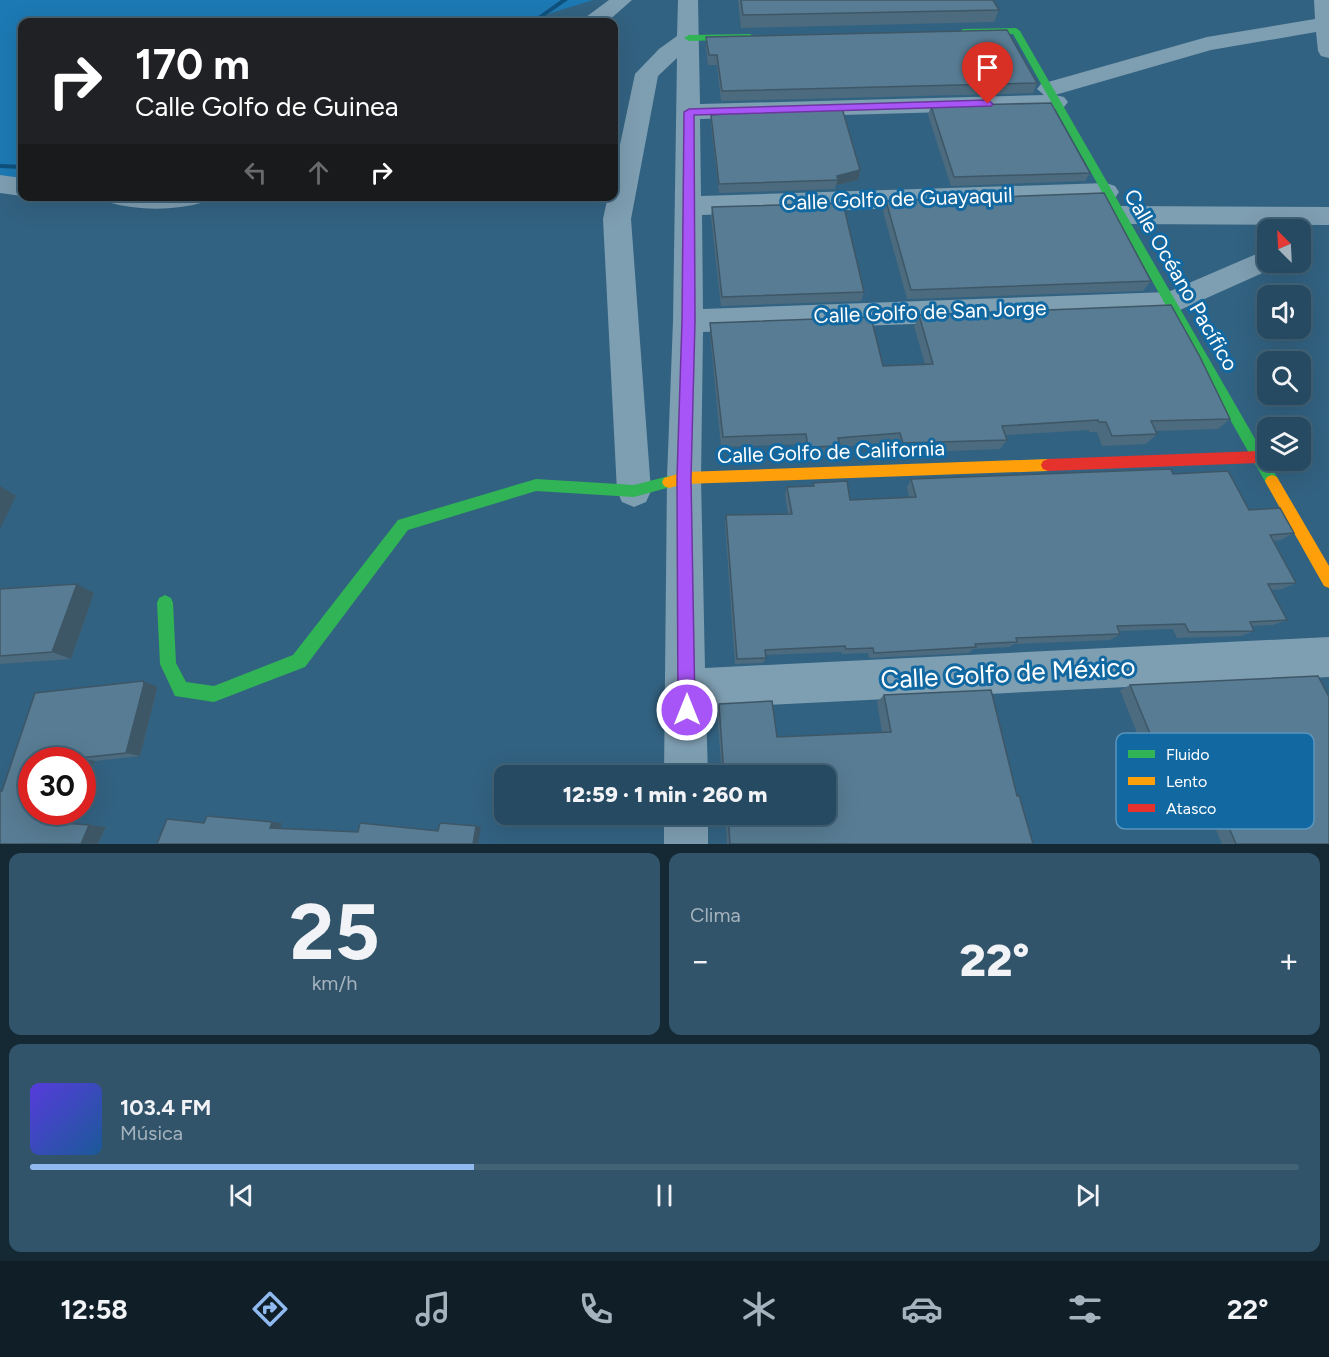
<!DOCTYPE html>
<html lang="es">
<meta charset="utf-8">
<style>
body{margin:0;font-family:Figtree,sans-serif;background:#32546a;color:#f1f3f6;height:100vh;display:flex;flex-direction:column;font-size:22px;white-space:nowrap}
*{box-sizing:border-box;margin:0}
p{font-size:20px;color:#a4b3bd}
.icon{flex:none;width:33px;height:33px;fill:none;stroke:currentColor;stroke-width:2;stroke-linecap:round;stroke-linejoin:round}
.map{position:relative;height:844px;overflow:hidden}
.panel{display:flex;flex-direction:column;gap:9px;padding:9px;background:#152935;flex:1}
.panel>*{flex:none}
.top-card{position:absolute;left:18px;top:18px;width:600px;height:183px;border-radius:12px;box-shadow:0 6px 24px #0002,0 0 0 2px #426276;background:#202124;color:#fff;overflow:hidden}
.needle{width:39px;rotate:336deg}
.tools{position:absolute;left:1257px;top:219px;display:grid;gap:12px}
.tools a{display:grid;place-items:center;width:54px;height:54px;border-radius:12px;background:#264a61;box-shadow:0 6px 24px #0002,0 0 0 2px #426276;font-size:30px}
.speed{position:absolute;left:18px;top:747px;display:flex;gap:12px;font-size:30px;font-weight:700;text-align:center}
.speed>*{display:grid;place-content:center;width:78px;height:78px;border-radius:50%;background:#264a61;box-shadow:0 6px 24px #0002,0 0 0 2px #426276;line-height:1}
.speed .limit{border:9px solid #d22;background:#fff;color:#111}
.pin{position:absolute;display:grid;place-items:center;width:51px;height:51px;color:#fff;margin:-62px -26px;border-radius:50% 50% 50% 0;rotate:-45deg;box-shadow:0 0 6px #0007}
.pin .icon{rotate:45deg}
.me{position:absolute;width:66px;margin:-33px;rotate:0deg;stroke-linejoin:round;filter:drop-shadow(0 0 4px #0008)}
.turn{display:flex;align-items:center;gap:21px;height:126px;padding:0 18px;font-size:27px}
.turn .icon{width:78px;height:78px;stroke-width:2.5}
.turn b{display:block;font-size:42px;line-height:51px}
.lanes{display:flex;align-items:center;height:57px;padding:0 18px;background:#0003;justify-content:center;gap:30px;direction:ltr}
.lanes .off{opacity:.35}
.big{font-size:45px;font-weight:800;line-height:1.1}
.panel .card{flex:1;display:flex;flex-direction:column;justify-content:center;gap:9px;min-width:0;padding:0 21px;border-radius:12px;background:#32546a}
.panel .dial{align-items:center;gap:0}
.dial b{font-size:78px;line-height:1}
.song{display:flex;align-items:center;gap:18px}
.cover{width:72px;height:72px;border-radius:9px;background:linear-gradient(135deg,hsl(250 70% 55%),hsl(210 70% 35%))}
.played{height:6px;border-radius:3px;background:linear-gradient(90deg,#90b9f0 35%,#426276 35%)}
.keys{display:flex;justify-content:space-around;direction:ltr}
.heat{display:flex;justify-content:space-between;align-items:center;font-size:33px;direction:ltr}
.panel .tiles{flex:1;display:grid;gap:9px;grid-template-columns:1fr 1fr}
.card:last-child{grid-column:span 2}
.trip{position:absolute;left:494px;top:765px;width:342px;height:60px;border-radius:12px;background:#264a61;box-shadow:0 6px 24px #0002,0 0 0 2px #426276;font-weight:800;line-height:60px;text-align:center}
.dock{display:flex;height:96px;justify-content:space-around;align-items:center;background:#0f1e27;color:#a4b3bd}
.dock .icon{width:42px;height:42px}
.dock .selected{color:#90b9f0}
.dock b{font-size:27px;color:#f1f3f6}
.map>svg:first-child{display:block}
.green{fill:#1d79b3}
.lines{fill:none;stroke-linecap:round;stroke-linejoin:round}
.stream{fill:#0f517d;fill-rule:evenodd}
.street{fill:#7e9eb1;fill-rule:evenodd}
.fast{fill:#30b455;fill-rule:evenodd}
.slow{fill:#ff9f0a;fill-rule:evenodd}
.jam{fill:#e5322d;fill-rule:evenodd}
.wall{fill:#4c6b7e}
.shaded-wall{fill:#3e5767}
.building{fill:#587c93;stroke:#3e5767;stroke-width:1.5}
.route{fill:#a855f7;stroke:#6d37a1;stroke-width:1.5}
.labels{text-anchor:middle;stroke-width:6;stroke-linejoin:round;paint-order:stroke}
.street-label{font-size:21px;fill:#fff;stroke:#1268a1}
.near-street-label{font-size:26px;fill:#fff;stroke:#1268a1}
.key{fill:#1268a1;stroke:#5995bd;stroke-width:1.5}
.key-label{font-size:16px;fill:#fff}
</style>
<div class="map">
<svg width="1329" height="844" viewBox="0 0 1329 844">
<rect width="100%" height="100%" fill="#326281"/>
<path class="green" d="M0,0H593L522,22H22V180L0,187Z"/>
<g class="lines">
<g class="stream">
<path d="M561,0H568L536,22H530Z"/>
<path d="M0,164L22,165V169L0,168Z"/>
</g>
<g class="street">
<path d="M609,0H632L607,22H584L586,17Z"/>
<path d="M678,0H698L700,104L1044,95L1037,89L1041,84L1207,37L1315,19L1314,0H1329V58L1321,56L1318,51L1316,32L1211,50L1055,95L1064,97L1068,102L1064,107L1056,109L700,119L701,196L1106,183L1115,186L1119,192L1115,198L1106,201L702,215L703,309L1168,292L1268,249V262H1280L1278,266L1171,314L703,332L701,478L705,668L1329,637V677L706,708L708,776H664L667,478L673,321L677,58L658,76L631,219L651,491L646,502L634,507L622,502L617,491L603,219L608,196H614V173L635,74L659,49L677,36Z"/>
<path d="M0,175L22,178V196L0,193Z"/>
<path d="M103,196H209L205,202C173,211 139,211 107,202Z"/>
<path d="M1121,206L1329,207V225L1121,224L1111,222L1107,215L1111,208Z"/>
<rect x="664" y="814" width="44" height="30"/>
</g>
<g class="fast">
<path d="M963,29L1016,28L1020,31L1277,477L1279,481L1277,485L1272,487L1267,485L1013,34H960L959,32Z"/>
<path d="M750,34L755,37L753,39L689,41L684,38L689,35Z"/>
<path d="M669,476L674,478L676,482L674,486L634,497L536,491L408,530L305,667L214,702L175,696L160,664L157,603L159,598L165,595L171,598L173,603L176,663L186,682L214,686L293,655L398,520L536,479L634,485Z"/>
</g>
<g class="slow">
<path d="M1048,459L1053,461L1055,465L1053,469L1048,471L684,484L669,488L664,486L662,482L664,478L684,472Z"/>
<path d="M1272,475L1277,477L1329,566V588L1324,586L1267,485L1265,481L1267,477Z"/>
</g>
<path class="jam" d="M1259,451L1264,453L1266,457L1264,461L1259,463L1048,471L1043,469L1041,465L1043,461L1048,459Z"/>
</g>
<g class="wall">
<path d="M738,0H993L999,10L994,22L741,28Z"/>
<path d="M706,37L1037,83L1033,93L721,101L717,65H708L706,47Z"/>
<path d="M931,106L1090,173L1085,181L951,186L928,115Z"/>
<path d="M724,111L860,170L858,180L836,185L835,189L719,193L711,125V115L724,114Z"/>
<path d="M886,201L1151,281L1143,291L907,299L883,211Z"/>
<path d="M712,207L864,292L861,301L721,306L711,217Z"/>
<path d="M919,315L1230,419L1218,429L1156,431L1157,434L1146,444L1102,446L1097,432H1089V430L1006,435L1007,440L1000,449L898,453L895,442L839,447L836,455L805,456L803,444L721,447L710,334V323L883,366L925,364L914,326Z"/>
<path d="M1173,474L1249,510L1294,533L1281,540L1273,541L1296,583L1282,589L1271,590L1287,620L1273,625L1252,626L1254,631L1241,636L1177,638L1173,629L1119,631L1120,634L1110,640L1014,644L1009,647L973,649L969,653L869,658L868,653L842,654L841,652L765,655L766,658L763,663L735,664L725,523L726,515L788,514L785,495L787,487L812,486L813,483L850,500L909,497L907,487L911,479Z"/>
<path d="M0,589L94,593L71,659L0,664Z"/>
<path d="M1130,685L1329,844H1222L1189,764L1151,768L1120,690Z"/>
<path d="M156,686L157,689L140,756L95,761L68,823L106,827L98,844H0L2,791Z"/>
<path d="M884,695L1017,796L1033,844H727L725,814H825V776H722L717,710L719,704L777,737L882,732L877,702Z"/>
</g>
<g class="shaded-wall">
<path d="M860,170L858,180L836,185L838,180L837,176Z"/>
<path d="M0,486L16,496L0,529Z"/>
<path d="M77,584L94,593L71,659L52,652Z"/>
<path d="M143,681L156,686L157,689L140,756L126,753Z"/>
<path d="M79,758L95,761L82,790V760H78Z"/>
<path d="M55,812H73L68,823L51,822Z"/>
<path d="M272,822L282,823L280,829L270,828Z"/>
<path d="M89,825L106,827L98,844H81Z"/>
<path d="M476,826L481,827L478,844H473Z"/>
</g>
<g class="building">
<path d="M741,0H993L999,10L743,15Z"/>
<path d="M1007,30L1037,83L722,91L717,55H709L706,37Z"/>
<path d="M1051,103L1090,173L954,177L931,106Z"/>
<path d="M842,108L860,170L837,176L838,180L719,184L711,115L725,114L724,111Z"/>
<path d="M1104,193L1151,281L911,290L886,201Z"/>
<path d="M843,203L864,292L722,297L712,207Z"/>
<path d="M1171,305L1200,357L1230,419L1151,421L1157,434L1112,436L1106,422H1099L1098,420L1002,426L1007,440L903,443L900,433L838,438L840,446L808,447L806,434L723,437L710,323L871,317L883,366L933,364L919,315Z"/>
<path d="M1171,469L1173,474L1228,471L1249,510L1280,508L1294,533L1270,535L1296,583L1268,584L1287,620L1250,622L1254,631L1189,632L1185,624L1117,626L1120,634L1016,638L1017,642L975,644L976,647L874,653L873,648L846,649L845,646L765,650L766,658L737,659L726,515L792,514L787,487L814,486L813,483L847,481L850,500L916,497L911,479Z"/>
<path d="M77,584L52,652L0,656V589Z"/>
<path d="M1318,676L1329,697V844H1236L1201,762L1163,765L1130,685Z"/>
<path d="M143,681L144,684L126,753L79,758L78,760H32V812H55L51,822L89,825L81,844H0V791H2L35,693Z"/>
<path d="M991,690L1017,796L1019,795L1033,844H730L728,814H825V776H724L719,704L772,701L777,737L891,732L884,695Z"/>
<path d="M207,816L272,822L270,828L358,832L360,823L438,831L440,823L476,826L473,844H157L167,819L204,823Z"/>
</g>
<path class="route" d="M988,100L993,104L991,106L694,115L695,321L691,478L695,710L693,716L687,719L681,716L678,710L677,478L682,321L684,112L689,109Z"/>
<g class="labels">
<g class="street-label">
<text transform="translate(897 199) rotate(-2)" y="7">Calle Golfo de Guayaquil</text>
<text transform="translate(1181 280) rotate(60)" y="7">Calle Océano Pacífico</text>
<text transform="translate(930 312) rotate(-2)" y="7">Calle Golfo de San Jorge</text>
<text transform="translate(831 452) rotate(-2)" y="7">Calle Golfo de California</text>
</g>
<g class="near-street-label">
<text transform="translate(1008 673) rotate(-3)" y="9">Calle Golfo de México</text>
</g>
</g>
<rect x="1116" y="733" width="198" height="96" rx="9" class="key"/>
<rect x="1128" y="750" width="27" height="8" fill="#30b455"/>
<rect x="1128" y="777" width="27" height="8" fill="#ff9f0a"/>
<rect x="1128" y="804" width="27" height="8" fill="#e5322d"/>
<g class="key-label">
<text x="1166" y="760">Fluido</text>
<text x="1166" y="787">Lento</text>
<text x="1166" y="814">Atasco</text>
</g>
</svg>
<div class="tools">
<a><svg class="needle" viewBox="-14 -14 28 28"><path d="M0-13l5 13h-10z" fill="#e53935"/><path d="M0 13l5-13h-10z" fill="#a4b3bd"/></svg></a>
<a><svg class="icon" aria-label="sound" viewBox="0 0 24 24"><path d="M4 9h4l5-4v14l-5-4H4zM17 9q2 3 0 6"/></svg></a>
<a><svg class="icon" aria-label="search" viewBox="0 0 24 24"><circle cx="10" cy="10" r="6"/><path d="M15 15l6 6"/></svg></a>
<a><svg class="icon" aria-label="layers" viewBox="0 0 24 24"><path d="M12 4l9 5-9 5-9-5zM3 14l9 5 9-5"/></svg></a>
</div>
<div class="speed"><div class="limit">30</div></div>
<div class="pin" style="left:988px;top:104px;background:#d93025"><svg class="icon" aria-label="arrive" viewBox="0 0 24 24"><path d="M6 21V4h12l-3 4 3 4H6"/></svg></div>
<svg class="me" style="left:687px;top:710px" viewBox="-20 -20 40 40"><circle r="17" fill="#a855f7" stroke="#fff" stroke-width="3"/><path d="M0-11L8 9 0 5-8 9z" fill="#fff"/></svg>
<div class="trip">12:59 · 1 min · 260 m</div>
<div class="top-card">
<div class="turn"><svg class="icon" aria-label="right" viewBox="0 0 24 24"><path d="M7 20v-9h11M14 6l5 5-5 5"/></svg><div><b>170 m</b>Calle Golfo de Guinea</div></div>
<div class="lanes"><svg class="icon off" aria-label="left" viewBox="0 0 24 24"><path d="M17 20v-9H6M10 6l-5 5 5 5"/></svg><svg class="icon off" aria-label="ahead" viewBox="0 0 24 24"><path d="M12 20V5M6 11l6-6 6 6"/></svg><svg class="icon" aria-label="right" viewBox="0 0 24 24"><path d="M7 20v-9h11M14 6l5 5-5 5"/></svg></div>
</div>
</div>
<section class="panel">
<div class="tiles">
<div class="card dial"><b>25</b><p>km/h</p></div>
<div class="card"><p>Clima</p>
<div class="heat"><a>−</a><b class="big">22°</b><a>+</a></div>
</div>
<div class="card">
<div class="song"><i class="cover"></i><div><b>103.4 FM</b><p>Música</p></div></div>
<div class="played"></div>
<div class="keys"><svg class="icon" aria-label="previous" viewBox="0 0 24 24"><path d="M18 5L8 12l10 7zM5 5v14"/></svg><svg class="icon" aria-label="pause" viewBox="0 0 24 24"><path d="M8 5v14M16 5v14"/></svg><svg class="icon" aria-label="next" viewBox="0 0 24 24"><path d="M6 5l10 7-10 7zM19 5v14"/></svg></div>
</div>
</div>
</section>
<nav class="dock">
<b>12:58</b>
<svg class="icon selected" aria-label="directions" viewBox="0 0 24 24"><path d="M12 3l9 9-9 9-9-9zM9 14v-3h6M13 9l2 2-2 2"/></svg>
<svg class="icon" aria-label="music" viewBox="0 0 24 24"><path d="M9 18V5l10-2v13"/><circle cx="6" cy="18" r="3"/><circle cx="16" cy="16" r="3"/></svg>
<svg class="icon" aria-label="phone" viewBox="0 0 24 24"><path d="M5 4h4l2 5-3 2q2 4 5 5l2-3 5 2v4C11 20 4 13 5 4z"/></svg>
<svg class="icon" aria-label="climate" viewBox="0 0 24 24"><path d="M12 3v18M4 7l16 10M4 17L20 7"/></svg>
<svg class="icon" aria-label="car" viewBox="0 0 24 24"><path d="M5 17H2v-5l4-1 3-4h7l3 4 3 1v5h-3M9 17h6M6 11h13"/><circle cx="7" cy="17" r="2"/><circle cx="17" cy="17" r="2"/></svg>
<svg class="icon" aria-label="filters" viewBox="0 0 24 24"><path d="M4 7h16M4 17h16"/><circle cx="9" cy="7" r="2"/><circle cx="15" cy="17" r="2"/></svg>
<b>22°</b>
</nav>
